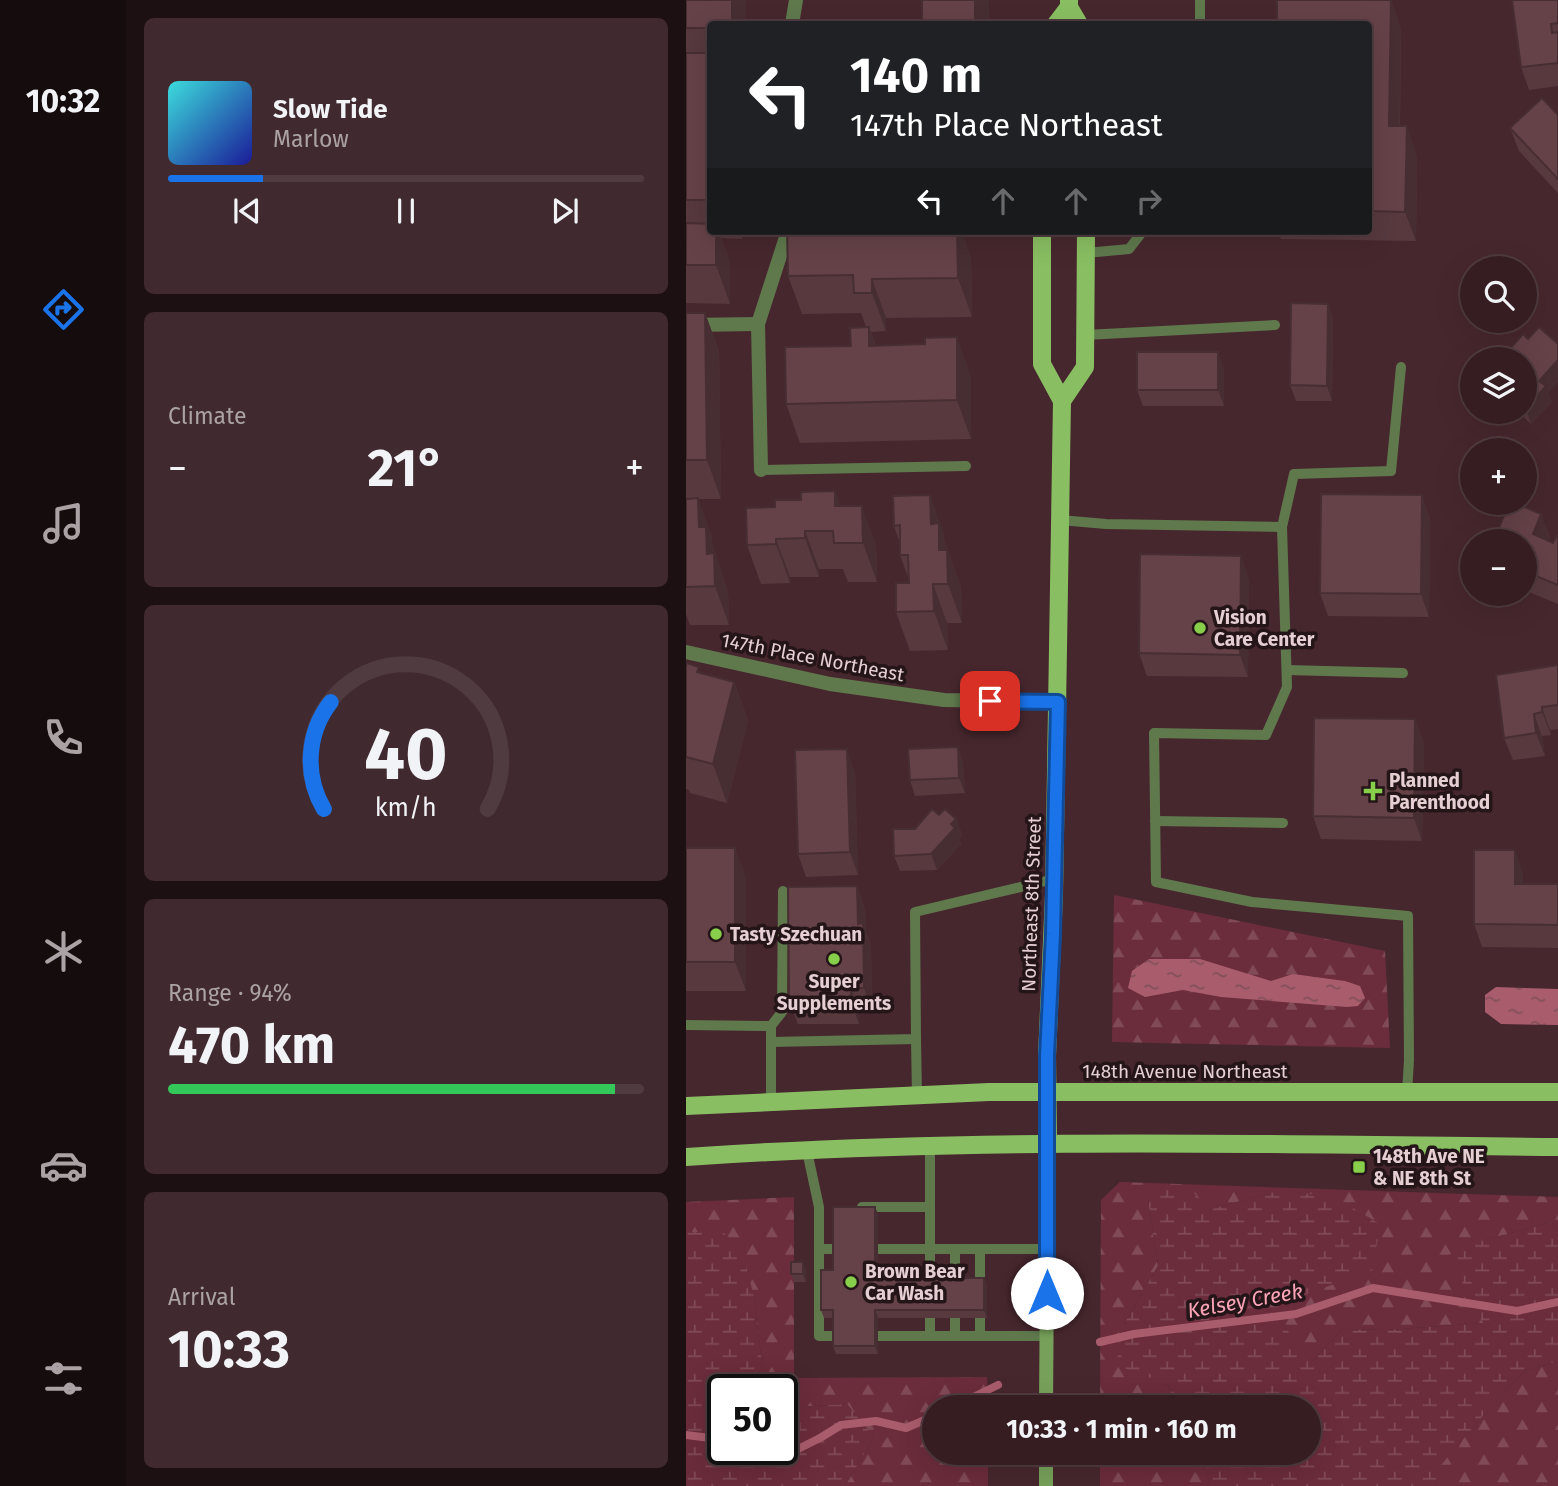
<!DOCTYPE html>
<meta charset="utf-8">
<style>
body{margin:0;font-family:"Fira Sans",sans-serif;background:#402a2f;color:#f1f3f6;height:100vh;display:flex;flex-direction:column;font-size:26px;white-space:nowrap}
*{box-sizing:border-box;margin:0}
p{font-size:23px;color:#aaa2a5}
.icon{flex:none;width:38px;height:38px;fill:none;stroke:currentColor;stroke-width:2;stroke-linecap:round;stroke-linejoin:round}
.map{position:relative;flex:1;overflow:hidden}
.sheet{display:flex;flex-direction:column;gap:18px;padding:18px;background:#1d1013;width:560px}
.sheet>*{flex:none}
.hud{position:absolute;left:21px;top:21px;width:665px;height:214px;border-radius:7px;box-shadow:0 7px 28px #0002,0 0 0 2px #4f3b40;background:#202124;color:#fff;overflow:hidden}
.controls{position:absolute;left:774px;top:256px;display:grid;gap:14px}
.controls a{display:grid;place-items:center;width:77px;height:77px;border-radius:50%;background:#351d22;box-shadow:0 7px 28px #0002,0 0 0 2px #4f3b40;font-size:35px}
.speed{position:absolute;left:21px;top:1374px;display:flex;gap:14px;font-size:35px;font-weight:700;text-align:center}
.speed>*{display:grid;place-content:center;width:91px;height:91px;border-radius:50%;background:#351d22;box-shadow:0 7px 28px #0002,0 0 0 2px #4f3b40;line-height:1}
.speed .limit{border:4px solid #111;border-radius:10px;background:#fff;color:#111}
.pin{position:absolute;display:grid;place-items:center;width:60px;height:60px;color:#fff;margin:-30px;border-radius:14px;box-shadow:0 4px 10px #0006}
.me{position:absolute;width:77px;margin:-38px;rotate:0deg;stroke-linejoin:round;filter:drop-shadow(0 0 5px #0008)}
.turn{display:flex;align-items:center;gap:24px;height:147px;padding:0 28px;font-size:32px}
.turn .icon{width:91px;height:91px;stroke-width:2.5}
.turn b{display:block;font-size:49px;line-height:60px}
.lanes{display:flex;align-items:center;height:66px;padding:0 28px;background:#0003;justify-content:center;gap:35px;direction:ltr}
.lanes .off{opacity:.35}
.big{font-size:52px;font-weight:700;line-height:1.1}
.sheet .widget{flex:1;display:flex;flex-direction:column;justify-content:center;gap:10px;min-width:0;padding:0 24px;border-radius:10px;background:#402a2f}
.sheet .dial{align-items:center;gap:0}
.dial svg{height:182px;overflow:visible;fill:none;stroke:#4f3b40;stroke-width:7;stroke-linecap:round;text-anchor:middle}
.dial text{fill:#f1f3f6;stroke:none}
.song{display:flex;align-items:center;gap:21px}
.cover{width:84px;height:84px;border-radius:10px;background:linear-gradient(135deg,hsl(180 70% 55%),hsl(240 70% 35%))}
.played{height:7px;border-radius:4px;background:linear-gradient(90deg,#1a73e8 20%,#4f3b40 20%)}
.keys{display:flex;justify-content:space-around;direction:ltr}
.heat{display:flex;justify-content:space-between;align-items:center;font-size:38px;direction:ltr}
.charge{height:10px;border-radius:5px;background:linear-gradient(90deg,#34c759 94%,#4f3b40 0)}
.trip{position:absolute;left:236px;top:1395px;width:399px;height:70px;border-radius:35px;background:#351d22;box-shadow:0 7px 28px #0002,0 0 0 2px #4f3b40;font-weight:700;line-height:70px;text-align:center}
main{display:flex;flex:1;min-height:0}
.menu{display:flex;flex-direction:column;width:126px;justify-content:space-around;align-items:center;background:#150c0e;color:#aaa2a5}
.menu .icon{width:49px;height:49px}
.menu .on{color:#1a73e8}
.menu b{font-size:32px;color:#f1f3f6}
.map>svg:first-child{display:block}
.forest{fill:url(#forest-firs)}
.wetland{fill:url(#wetland-marsh)}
.water{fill:url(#water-ripples)}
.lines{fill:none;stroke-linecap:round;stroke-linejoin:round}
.stream{stroke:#a95c6c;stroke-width:8}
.service{stroke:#5f794d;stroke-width:10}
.minor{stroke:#5f794d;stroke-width:14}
.secondary{stroke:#77a15a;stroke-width:14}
.primary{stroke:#89bf62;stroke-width:18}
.wall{fill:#57393e}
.shaded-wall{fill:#472e32}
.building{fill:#654248;stroke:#472e32;stroke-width:2}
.route-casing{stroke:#114b97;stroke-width:18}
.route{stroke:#1a73e8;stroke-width:12}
.poi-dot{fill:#87cf4b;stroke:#241518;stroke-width:2.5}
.labels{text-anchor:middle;stroke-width:7;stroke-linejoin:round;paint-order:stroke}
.poi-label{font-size:19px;font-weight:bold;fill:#e5cfd3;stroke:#241518;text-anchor:start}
.street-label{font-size:19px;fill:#e5cfd3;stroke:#241518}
.water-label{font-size:21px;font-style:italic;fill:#fba4b5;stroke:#241518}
</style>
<main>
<nav class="menu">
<b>10:32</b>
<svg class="icon on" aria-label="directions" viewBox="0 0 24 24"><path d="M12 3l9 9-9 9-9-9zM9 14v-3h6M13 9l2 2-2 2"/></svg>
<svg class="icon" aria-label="music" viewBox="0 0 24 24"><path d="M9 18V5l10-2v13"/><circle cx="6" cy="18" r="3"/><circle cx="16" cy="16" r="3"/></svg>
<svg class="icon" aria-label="phone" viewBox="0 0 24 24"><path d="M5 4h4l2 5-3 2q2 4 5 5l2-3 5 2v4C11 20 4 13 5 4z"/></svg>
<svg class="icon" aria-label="climate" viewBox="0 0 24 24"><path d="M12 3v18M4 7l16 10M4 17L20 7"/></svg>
<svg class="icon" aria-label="car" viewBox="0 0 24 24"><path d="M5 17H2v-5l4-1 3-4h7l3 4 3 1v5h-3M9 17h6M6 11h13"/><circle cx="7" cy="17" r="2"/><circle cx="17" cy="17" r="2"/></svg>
<svg class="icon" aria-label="filters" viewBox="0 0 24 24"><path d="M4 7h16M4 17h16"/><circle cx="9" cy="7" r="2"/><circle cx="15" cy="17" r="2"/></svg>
</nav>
<section class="sheet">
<div class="widget">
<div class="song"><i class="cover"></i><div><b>Slow Tide</b><p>Marlow</p></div></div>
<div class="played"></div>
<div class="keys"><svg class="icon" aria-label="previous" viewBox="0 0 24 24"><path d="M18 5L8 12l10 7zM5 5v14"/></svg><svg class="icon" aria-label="pause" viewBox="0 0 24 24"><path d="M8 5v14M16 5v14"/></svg><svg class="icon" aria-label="next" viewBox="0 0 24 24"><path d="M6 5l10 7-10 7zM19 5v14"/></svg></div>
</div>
<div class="widget"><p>Climate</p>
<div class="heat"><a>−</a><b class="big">21°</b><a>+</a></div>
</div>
<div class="widget dial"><svg viewBox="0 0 100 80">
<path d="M14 69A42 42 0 1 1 86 69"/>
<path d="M14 69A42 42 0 0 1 17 22" stroke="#1a73e8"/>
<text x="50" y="56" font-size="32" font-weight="700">40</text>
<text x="50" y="72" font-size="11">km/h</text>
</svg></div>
<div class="widget"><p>Range · 94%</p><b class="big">470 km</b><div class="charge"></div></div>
<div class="widget"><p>Arrival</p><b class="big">10:33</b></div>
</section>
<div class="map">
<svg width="872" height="1486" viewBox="0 0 872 1486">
<defs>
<pattern id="forest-firs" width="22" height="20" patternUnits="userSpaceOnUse" patternTransform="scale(1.75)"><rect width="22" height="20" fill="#6b2c3b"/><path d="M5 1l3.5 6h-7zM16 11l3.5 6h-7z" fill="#804a56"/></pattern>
<pattern id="wetland-marsh" width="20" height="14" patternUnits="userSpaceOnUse" patternTransform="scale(1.75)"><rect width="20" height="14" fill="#6b2c3b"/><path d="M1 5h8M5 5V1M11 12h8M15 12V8" fill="none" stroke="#804a56"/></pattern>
<pattern id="water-ripples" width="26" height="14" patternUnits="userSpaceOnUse" patternTransform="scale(1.75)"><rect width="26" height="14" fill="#a95c6c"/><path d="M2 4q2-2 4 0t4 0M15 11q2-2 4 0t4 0" fill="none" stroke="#81505a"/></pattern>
</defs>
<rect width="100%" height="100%" fill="#47272e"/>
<g class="forest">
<path d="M428,895L699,951L704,1048L426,1042Z"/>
<path d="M434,1182L872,1197V1233L866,1222L795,1241L798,1323L701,1330L656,1329L627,1361L569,1293L588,1192L525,1209L501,1188L462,1199L472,1266L438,1324L497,1407H414L415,1200Z"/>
<path d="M108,1197V1378L301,1377L302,1407H248V1452L302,1453V1486H159L188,1437L161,1404L113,1407L96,1394V1390L90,1389L78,1381L68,1297L37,1232H0V1202Z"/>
<path d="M872,1361V1486H751L748,1472L801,1411L839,1371Z"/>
<path d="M414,1452L516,1453L524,1486H414Z"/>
</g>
<g class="wetland">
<path d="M474,1187H501L525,1209L588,1192L645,1195L694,1224L687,1270L610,1298L570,1293L627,1361L656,1329L701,1330L797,1323L762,1255L795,1241L866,1222L872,1233V1361L839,1371L801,1411L749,1472L751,1486H524L516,1453L623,1452V1407H497L481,1384L430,1365L438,1324L472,1266L462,1199Z"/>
<path d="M0,1232H37L56,1250L68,1297L78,1381L90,1389L37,1390V1449H96V1394L113,1407L161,1404L188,1437L159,1486H0Z"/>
</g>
<g class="water">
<path d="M463,959H514L585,981L607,974L659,981L674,986L679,998L672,1006L661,1007L535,997L497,990L459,997L442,988L446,971Z"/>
<path d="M810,987L872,989V1025L815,1024L799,1012V995Z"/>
</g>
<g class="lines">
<g class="stream">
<path d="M414,1342L448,1334L610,1314L687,1288L831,1311L872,1302"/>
<path d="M267,1407L312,1385"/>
<path d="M0,1435L24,1438L37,1443"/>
<path d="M51,1449L62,1453L106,1452L134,1438L155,1425L190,1421L220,1428L248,1416"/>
</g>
<g class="service">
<path d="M514,0V24"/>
<path d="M400,253L443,249L457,231"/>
<path d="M399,335L589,325"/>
<path d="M715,367L705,471L608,474L596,527L601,687L580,735L468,733L470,882L566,902L722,916L723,1060L721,1093"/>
<path d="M75,470L280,466"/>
<path d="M374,520L420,524L596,527"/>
<path d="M601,670L717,673"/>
<path d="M469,821L597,823"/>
<path d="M0,1025L85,1026V1101"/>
<path d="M85,1026L96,1012L97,891"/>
<path d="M230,1039L231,1095"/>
<path d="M85,1042L230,1039L229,912L368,879"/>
<path d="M244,1146V1286"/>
<path d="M121,1151L133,1207V1336H150"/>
<path d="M176,1207H244"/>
<path d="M133,1249H159"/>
<path d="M178,1249H361"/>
<path d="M269,1249V1286"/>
<path d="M294,1249V1286"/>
<path d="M244,1318V1336"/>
<path d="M269,1318V1336"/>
<path d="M294,1318V1336"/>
<path d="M192,1336H360"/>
</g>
<g class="minor">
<path d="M106,24L110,0"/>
<path d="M0,325L72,324"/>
<path d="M75,470L72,324L102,231"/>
<path d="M0,652L144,684L258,700L372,702"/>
</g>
<g class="secondary">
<path d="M360,1407L362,1144"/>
<path d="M360,1486V1452"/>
</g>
<g class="primary">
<path d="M383,0V7L393,24"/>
<path d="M370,24L383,7"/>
<path d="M356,231V364L376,401L368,895L361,1056L362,1144"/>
<path d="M376,401L399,367L400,231"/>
<path d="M0,1106L303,1092H872"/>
<path d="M0,1157C290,1137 582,1144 872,1147"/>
</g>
</g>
<g class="wall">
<path d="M0,0H60V24H24V231H56V239L35,238L44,262V304L0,303Z"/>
<path d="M705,0L715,29L714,126L731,156L730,241L595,239L592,231H682V24Z"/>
<path d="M872,0V86L843,90L835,67Z"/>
<path d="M872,115V193L833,151L824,128Z"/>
<path d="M285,256L286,317L200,318V331L185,332L190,346L285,376V439L114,443L100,404L165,346L180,327L175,313L116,314L102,276Z"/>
<path d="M642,304L647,319L646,401H610L604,385Z"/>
<path d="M0,313H19L33,351L35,499H12L26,537V544L42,592L43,625H4L0,614Z"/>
<path d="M842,339L872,344V382L862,393L866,402L845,424L831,411H838V359Z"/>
<path d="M538,368V406H457L451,390Z"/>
<path d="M149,491L154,506L190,544L191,582H162L157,569H133V577H104V583L75,584L61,545L89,507Z"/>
<path d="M207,496L258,534V539L275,588L276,623H261L262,650L224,651L210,612L223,583L222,577L214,555V543L208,526Z"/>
<path d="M855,514L864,537L862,541L867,543L872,536V604L838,590V541Z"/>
<path d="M744,518L743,617L642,616L634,593Z"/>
<path d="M563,579L562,677L461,676L453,653Z"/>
<path d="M0,663L15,673L48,682L62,721L41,803L4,793L3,790L0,789Z"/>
<path d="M872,665V729L864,730L865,735L856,736L859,756L827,760L818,738Z"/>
<path d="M738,742L736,841L635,839L627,816Z"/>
<path d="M272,747L277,763L279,793L229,796L224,780Z"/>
<path d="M169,772L172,875L120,877L112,854Z"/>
<path d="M253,815L270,819L276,835L273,838L275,844L251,870L214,871L208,856L229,829Z"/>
<path d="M0,848L60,877V991H0Z"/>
<path d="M837,872V884H872V948L796,947L788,924Z"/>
<path d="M171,886L179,909L180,932L185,946L186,1011H173V1024H112L103,1001Z"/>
<path d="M189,1207L192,1215V1278H298L301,1286V1318H192V1354H150L147,1346V1318H138L135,1310L147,1270Z"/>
<path d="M117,1262L120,1270V1282H108L105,1274Z"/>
</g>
<g class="shaded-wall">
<rect x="46" y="0" width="14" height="24"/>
<rect x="289" y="0" width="14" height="24"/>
<path d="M705,0L715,29L713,155L703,126Z"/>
<path d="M721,126L731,156L730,241L719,212Z"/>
<path d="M30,231H32L44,262V304L30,265Z"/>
<path d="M271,231H276L285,256L286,317L272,278Z"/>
<path d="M186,279L200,318V331L186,293Z"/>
<path d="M642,304L647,319L646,401L641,386Z"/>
<path d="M19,313L33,351L35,499L21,460Z"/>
<path d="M183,327L197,366L183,346Z"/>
<path d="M271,337L285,376V439L271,400Z"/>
<path d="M532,352L538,368V406L532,390Z"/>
<path d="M872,360V382L862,393L866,402L845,424L840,409L853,381Z"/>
<path d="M149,491L163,530V545L149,506Z"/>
<path d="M244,495L258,534V539L275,588L276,623L262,584L245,524Z"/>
<path d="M736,495L744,518L743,617L735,594Z"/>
<path d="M12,498L26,537V544L42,592L43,625L29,586L13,527Z"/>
<path d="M176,506L190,544L191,582L177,543Z"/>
<path d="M855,514L864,537L855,557L847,534Z"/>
<path d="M119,531L133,569V577L119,538Z"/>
<path d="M90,539L104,577V583L90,544Z"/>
<path d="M555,556L563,579L562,677L554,655Z"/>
<path d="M247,584L261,623L262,650L248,611Z"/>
<path d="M48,682L62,721L41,803L27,764Z"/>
<path d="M856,707L864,730L865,735L856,712Z"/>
<path d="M848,714L856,736L859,756L850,733Z"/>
<path d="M729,719L738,742L736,841L728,818Z"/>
<path d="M272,747L277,763L279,793L273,778Z"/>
<path d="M161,749L169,772L172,875L164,852Z"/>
<path d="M270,819L276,835L273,838L275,844L251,870L245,854L265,824Z"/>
<path d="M49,848L60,877V991L49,962Z"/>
<path d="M829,850L837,872V906L829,884Z"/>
<path d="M171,886L179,909L180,932L185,946L186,1011L178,988L172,924Z"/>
<path d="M165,988L173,1011V1024L165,1001Z"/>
<path d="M189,1207L192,1215V1286L189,1278Z"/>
<path d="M117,1262L120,1270V1282L117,1274Z"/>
<path d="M298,1278L301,1286V1318L298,1310Z"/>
<path d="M189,1310L192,1318V1354L189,1346Z"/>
</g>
<g class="building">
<path d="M0,0H46V24H24V28H0Z"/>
<rect x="236" y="0" width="53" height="24"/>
<path d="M591,0H705L703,126H721L719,212L682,211V24H591Z"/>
<path d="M826,0H872V23L865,24L866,33L872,32V63L835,67Z"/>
<rect x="0" y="53" width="24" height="147"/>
<path d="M856,98L872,115V179L824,128Z"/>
<path d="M0,223L24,224V231H30V265H0Z"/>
<path d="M101,231H271L272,278L186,279V293H168L167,275L102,276Z"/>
<path d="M605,303L642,304L641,386L604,385Z"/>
<path d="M0,313H19L21,460H0Z"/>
<path d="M183,327V346L239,344V338L271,337V400L100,404L99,347L165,346L164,328Z"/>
<path d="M853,327L872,344V360L853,381L860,386L840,409L838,407V359H815L837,334L842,339Z"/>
<rect x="451" y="352" width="81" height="38"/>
<path d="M149,491V506H176L177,543H148L147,531H119V538L90,539V544L61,545L60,508L89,507V500H115V492Z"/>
<path d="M635,494L736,495L735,594L634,593Z"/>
<path d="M244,495L245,524L253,523V550H261L262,584H247L248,611L210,612V583H223L222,555H214V525L208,526L207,496Z"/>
<path d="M12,498L13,527H20L21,554L28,553L29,586L0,587V499Z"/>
<path d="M824,502H827L855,514L847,534L867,543L871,536H872V585L838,571V541H807Z"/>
<path d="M454,554L555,556L554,655L453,653Z"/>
<path d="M0,663L13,667L11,672L48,682L27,764L0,757Z"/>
<path d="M872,665V705L856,707V712L848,714L850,733L818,738L810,675Z"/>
<path d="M628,718L729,719L728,818L627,816Z"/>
<path d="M272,747L273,778L224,780L222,749Z"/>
<path d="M161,749L164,852L112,854L109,750Z"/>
<path d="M246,809L253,815L259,809L270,819L265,824L269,828L245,854L208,856L207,829H229Z"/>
<rect x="0" y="848" width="49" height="114"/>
<path d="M788,850H829V884H872V925L788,924Z"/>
<path d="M171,886L172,924L177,923L178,988H165V1001H103L102,887Z"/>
<path d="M147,1207H189V1278H298V1310H189V1346H147V1310H135V1270H147Z"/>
<rect x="105" y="1262" width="12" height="12"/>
</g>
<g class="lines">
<g class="route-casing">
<path id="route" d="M304,701L372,702L367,934L361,1056V1293"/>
</g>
<use href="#route" class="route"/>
</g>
<g class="poi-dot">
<circle cx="514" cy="628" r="7"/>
<path d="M683.5 780.5h7v7h7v7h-7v7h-7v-7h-7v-7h7z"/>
<circle cx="30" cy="934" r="7"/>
<circle cx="148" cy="959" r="7"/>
<rect x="666" y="1160" width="14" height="14" rx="3.5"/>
<circle cx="165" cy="1282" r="7"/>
</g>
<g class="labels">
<g class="poi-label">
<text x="528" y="624">Vision<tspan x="528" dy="22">Care Center</tspan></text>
<text x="703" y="787">Planned<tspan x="703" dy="22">Parenthood</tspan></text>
<text x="44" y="941">Tasty Szechuan</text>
<text x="148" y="988" text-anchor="middle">Super<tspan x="148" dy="22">Supplements</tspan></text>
<text x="687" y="1163">148th Ave NE<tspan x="687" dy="22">&amp; NE 8th St</tspan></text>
<text x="179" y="1278">Brown Bear<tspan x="179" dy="22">Car Wash</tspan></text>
</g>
<g class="street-label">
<text transform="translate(127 657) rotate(11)" y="7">147th Place Northeast</text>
<text transform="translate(345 904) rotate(-88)" y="7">Northeast 8th Street</text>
<text x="499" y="1078">148th Avenue Northeast</text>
</g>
<g class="water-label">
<text transform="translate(559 1301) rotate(-10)" y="7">Kelsey Creek</text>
</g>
</g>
</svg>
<div class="controls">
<a><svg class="icon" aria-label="search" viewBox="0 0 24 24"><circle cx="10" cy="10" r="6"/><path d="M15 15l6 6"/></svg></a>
<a><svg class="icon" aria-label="layers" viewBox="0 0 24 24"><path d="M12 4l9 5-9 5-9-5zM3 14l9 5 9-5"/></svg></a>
<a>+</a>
<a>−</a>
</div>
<div class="speed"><div class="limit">50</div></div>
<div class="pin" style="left:304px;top:701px;background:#d93025"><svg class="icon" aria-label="arrive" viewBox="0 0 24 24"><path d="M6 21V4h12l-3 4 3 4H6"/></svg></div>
<svg class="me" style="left:361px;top:1293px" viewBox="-20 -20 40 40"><circle r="19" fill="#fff"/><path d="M0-13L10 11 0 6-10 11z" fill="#1a73e8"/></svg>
<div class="trip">10:33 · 1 min · 160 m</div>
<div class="hud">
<div class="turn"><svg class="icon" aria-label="left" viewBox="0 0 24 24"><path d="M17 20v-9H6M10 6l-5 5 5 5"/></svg><div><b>140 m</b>147th Place Northeast</div></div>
<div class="lanes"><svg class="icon" aria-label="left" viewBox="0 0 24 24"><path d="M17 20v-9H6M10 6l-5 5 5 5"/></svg><svg class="icon off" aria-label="ahead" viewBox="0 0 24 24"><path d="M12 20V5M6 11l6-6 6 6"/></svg><svg class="icon off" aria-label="ahead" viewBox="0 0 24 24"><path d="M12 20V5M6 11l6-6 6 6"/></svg><svg class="icon off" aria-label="right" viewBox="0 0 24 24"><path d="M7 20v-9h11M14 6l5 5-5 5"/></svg></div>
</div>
</div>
</main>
